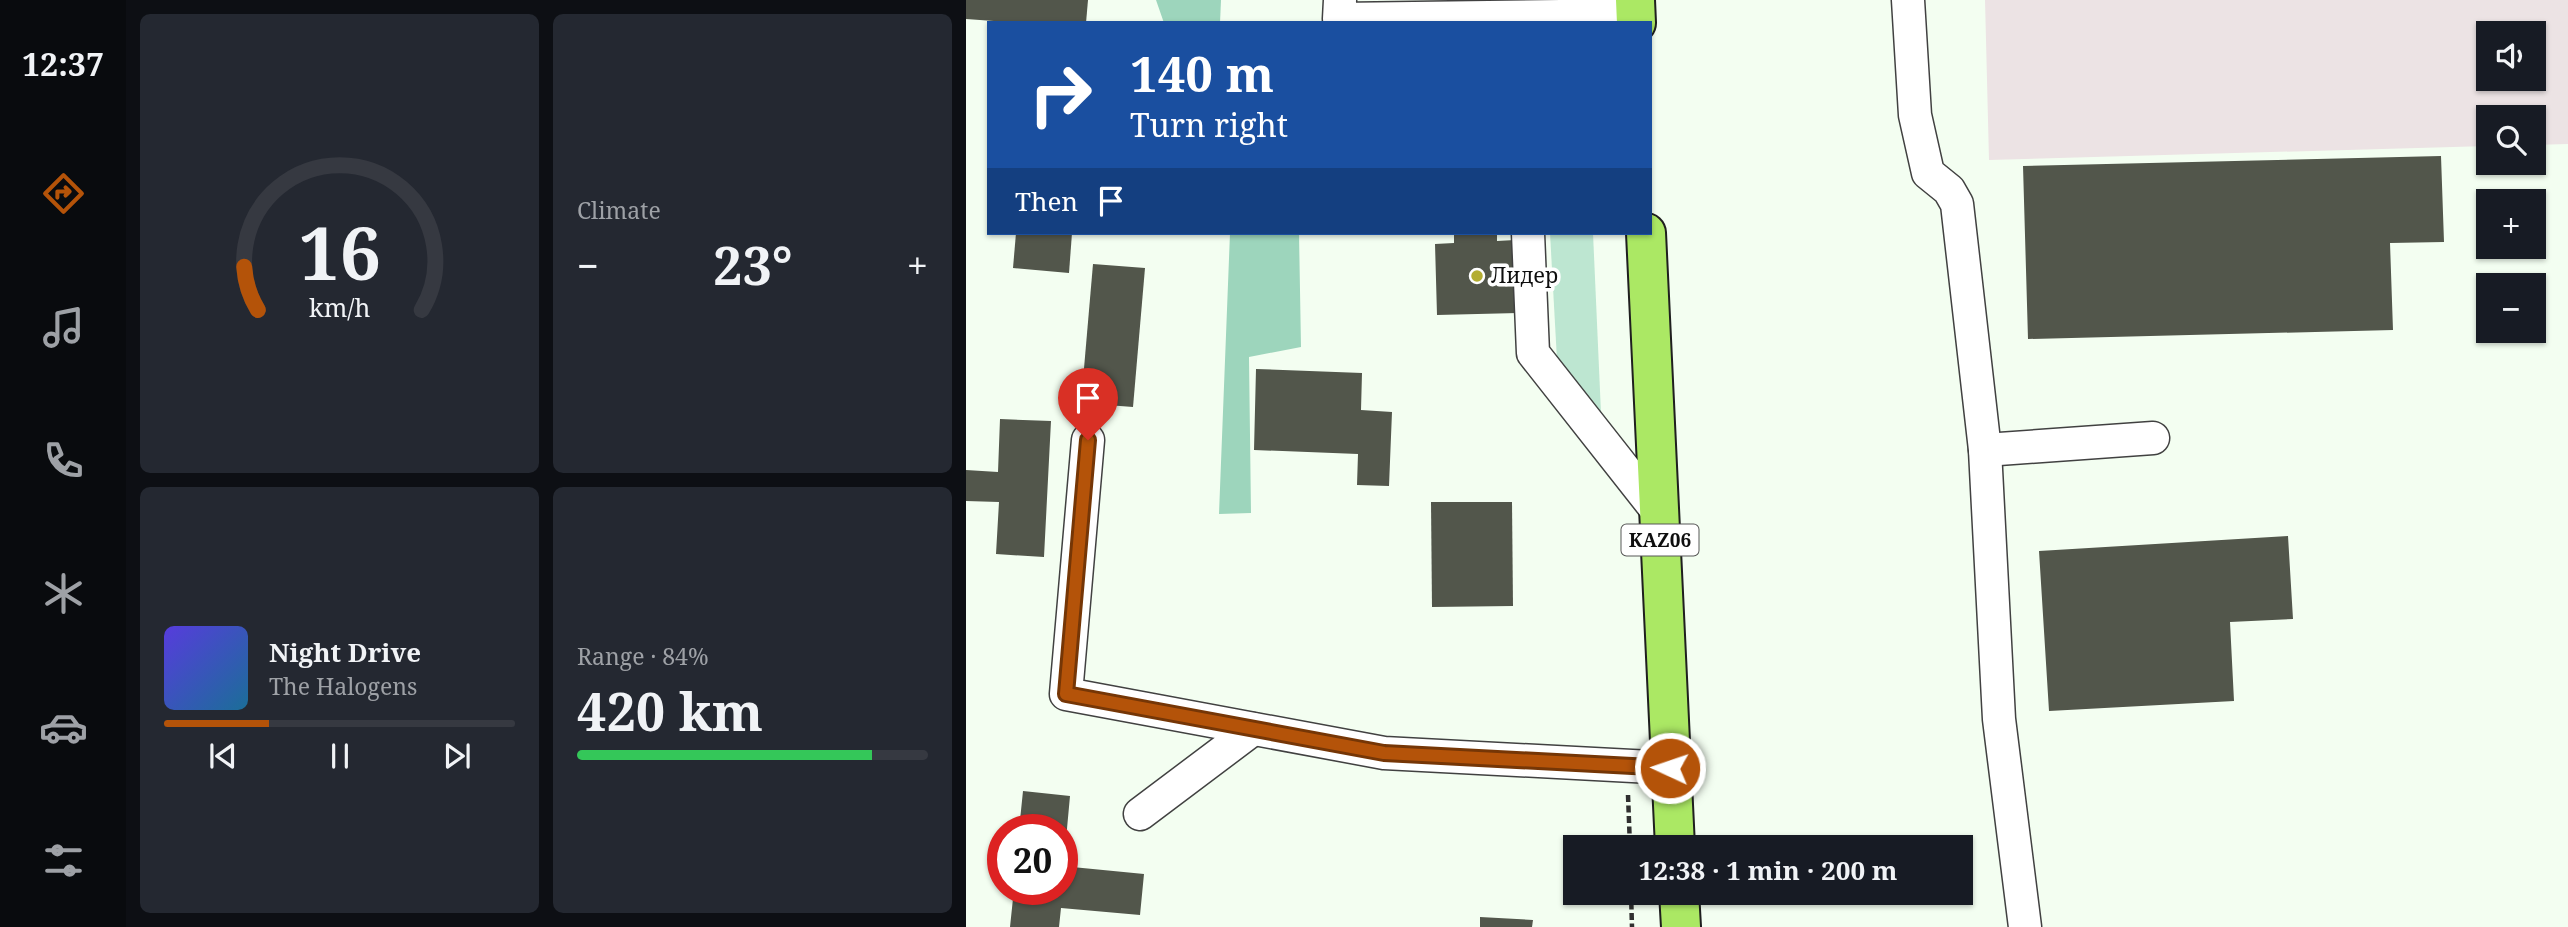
<!DOCTYPE html>
<meta charset="utf-8">
<style>
body{margin:0;font-family:"Noto Serif",serif;background:#242831;color:#f1f3f6;height:100vh;display:flex;flex-direction:column;font-size:26px;white-space:nowrap}
*{box-sizing:border-box;margin:0}
p{font-size:23px;color:#9ea1a6}
.icon{flex:none;width:38px;height:38px;fill:none;stroke:currentColor;stroke-width:2;stroke-linecap:round;stroke-linejoin:round}
.map{position:relative;flex:1;overflow:hidden}
.sheet{display:flex;flex-direction:column;gap:14px;padding:14px;background:#0d0f14;width:840px}
.sheet>*{flex:none}
.guide{position:absolute;left:21px;top:21px;width:665px;height:214px;border-radius:0px;box-shadow:0 2px 5px #0004;background:#1a4fa0;color:#fff;overflow:hidden}
.buttons{position:absolute;left:1510px;top:21px;display:grid;gap:14px}
.buttons a{display:grid;place-items:center;width:70px;height:70px;border-radius:0px;background:#171b24;box-shadow:0 2px 5px #0004;font-size:35px}
.speed{position:absolute;left:21px;top:814px;display:flex;gap:14px;font-size:35px;font-weight:700;text-align:center}
.speed>*{display:grid;place-content:center;width:91px;height:91px;border-radius:50%;background:#171b24;box-shadow:0 2px 5px #0004;line-height:1}
.speed .limit{border:10px solid #d22;background:#fff;color:#111}
.pin{position:absolute;display:grid;place-items:center;width:60px;height:60px;color:#fff;margin:-72px -30px;border-radius:50% 50% 50% 0;rotate:-45deg;box-shadow:0 0 7px #0007}
.pin .icon{rotate:45deg}
.me{position:absolute;width:77px;margin:-38px;rotate:273deg;stroke-linejoin:round;filter:drop-shadow(0 0 5px #0008)}
.turn{display:flex;align-items:center;gap:24px;height:147px;padding:0 28px;font-size:32px}
.turn .icon{width:91px;height:91px;stroke-width:2.5}
.turn b{display:block;font-size:49px;line-height:60px}
.then{display:flex;align-items:center;height:66px;padding:0 28px;background:#0003;gap:14px;font-size:26px}
.big{font-size:52px;font-weight:700;line-height:1.1}
.sheet .card{flex:1;display:flex;flex-direction:column;justify-content:center;gap:10px;min-width:0;padding:0 24px;border-radius:10px;background:#242831}
.sheet .dial{align-items:center;gap:0}
.dial svg{height:182px;overflow:visible;fill:none;stroke:#363941;stroke-width:7;stroke-linecap:round;text-anchor:middle}
.dial text{fill:#f1f3f6;stroke:none}
.song{display:flex;align-items:center;gap:21px}
.cover{width:84px;height:84px;border-radius:10px;background:linear-gradient(135deg,hsl(250 70% 55%),hsl(200 70% 35%))}
.played{height:7px;border-radius:4px;background:linear-gradient(90deg,#b45309 30%,#363941 30%)}
.keys{display:flex;justify-content:space-around;direction:ltr}
.heat{display:flex;justify-content:space-between;align-items:center;font-size:38px;direction:ltr}
.charge{height:10px;border-radius:5px;background:linear-gradient(90deg,#34c759 84%,#363941 0)}
.sheet .tiles{flex:1;display:grid;gap:14px;grid-template-columns:repeat(2,1fr)}
.trip{position:absolute;left:597px;top:835px;width:410px;height:70px;border-radius:0px;background:#171b24;box-shadow:0 2px 5px #0004;font-weight:700;line-height:70px;text-align:center}
main{display:flex;flex:1;min-height:0}
.dock{display:flex;flex-direction:column;width:126px;justify-content:space-around;align-items:center;background:#090b0e;color:#9ea1a6}
.dock .icon{width:49px;height:49px}
.dock .current{color:#b45309}
.dock b{font-size:32px;color:#f1f3f6}
.map>svg:first-child{display:block}
.industrial{fill:#ece3e4;fill-rule:evenodd}
.green{fill:#bde6d1}
.forest{fill:#9dd5bc}
.building{fill:#52564b}
.lines{fill:none;stroke-linecap:round;stroke-linejoin:round}
.minor-casing{stroke:#414141;stroke-width:35}
.highway-casing{stroke:#1f1f1f;stroke-width:42}
.path{stroke:#303030;stroke-width:4.5;stroke-dasharray:7 3.5;stroke-linecap:butt}
.minor{stroke:#fff;stroke-width:32}
.highway{stroke:#abe864;stroke-width:38}
.route-casing{stroke:#753606;stroke-width:18}
.route{stroke:#b45309;stroke-width:12}
.poi-dot{fill:#b3ad31;stroke:#fff;stroke-width:2.5}
.labels{text-anchor:middle;stroke-width:7;stroke-linejoin:round;paint-order:stroke}
.shield{fill:#fff;stroke:#565656;stroke-width:2}
.shield-label{font-size:19px;font-weight:bold;fill:#0e0e0e}
.poi-label{font-size:21px;fill:#0e0e0e;stroke:#fff;text-anchor:start}
</style>
<main>
<nav class="dock">
<b>12:37</b>
<svg class="icon current" aria-label="directions" viewBox="0 0 24 24"><path d="M12 3l9 9-9 9-9-9zM9 14v-3h6M13 9l2 2-2 2"/></svg>
<svg class="icon" aria-label="music" viewBox="0 0 24 24"><path d="M9 18V5l10-2v13"/><circle cx="6" cy="18" r="3"/><circle cx="16" cy="16" r="3"/></svg>
<svg class="icon" aria-label="phone" viewBox="0 0 24 24"><path d="M5 4h4l2 5-3 2q2 4 5 5l2-3 5 2v4C11 20 4 13 5 4z"/></svg>
<svg class="icon" aria-label="climate" viewBox="0 0 24 24"><path d="M12 3v18M4 7l16 10M4 17L20 7"/></svg>
<svg class="icon" aria-label="car" viewBox="0 0 24 24"><path d="M5 17H2v-5l4-1 3-4h7l3 4 3 1v5h-3M9 17h6M6 11h13"/><circle cx="7" cy="17" r="2"/><circle cx="17" cy="17" r="2"/></svg>
<svg class="icon" aria-label="filters" viewBox="0 0 24 24"><path d="M4 7h16M4 17h16"/><circle cx="9" cy="7" r="2"/><circle cx="15" cy="17" r="2"/></svg>
</nav>
<section class="sheet">
<div class="tiles">
<div class="card dial"><svg viewBox="0 0 100 80">
<path d="M14 69A42 42 0 1 1 86 69"/>
<path d="M14 69A42 42 0 0 1 8 50" stroke="#b45309"/>
<text x="50" y="56" font-size="32" font-weight="700">16</text>
<text x="50" y="72" font-size="11">km/h</text>
</svg></div>
<div class="card"><p>Climate</p>
<div class="heat"><a>−</a><b class="big">23°</b><a>+</a></div>
</div>
<div class="card">
<div class="song"><i class="cover"></i><div><b>Night Drive</b><p>The Halogens</p></div></div>
<div class="played"></div>
<div class="keys"><svg class="icon" aria-label="previous" viewBox="0 0 24 24"><path d="M18 5L8 12l10 7zM5 5v14"/></svg><svg class="icon" aria-label="pause" viewBox="0 0 24 24"><path d="M8 5v14M16 5v14"/></svg><svg class="icon" aria-label="next" viewBox="0 0 24 24"><path d="M6 5l10 7-10 7zM19 5v14"/></svg></div>
</div>
<div class="card"><p>Range · 84%</p><b class="big">420 km</b><div class="charge"></div></div>
</div>
</section>
<div class="map">
<svg width="1602" height="927" viewBox="0 0 1602 927">
<rect width="100%" height="100%" fill="#f3fef1"/>
<path class="industrial" d="M1019,0H1602V144L1568,145V117H1522V146L1023,160ZM1522,33H1568V79H1522Z"/>
<path class="green" d="M584,233H627L635,413L591,360Z"/>
<g class="forest">
<path d="M190,0H255L254,23H198Z"/>
<path d="M264,233H333L335,347L283,357L285,513L253,514Z"/>
</g>
<g class="building">
<path d="M0,0H122L120,23H55L0,19Z"/>
<path d="M1475,156L1478,242L1424,243L1427,330L1062,339L1057,166Z"/>
<path d="M50,233H106L103,273L47,268Z"/>
<path d="M488,233H531V241L549,240L552,313L471,315L469,244L488,243Z"/>
<path d="M127,264L179,268L167,407L115,403Z"/>
<path d="M290,369L396,373L395,410L426,412L423,486L391,485L392,454L288,450Z"/>
<path d="M34,419L85,421L78,557L30,554L33,502L0,501V470L32,472Z"/>
<path d="M465,502H546L547,606L466,607Z"/>
<path d="M1322,536L1327,619L1264,622L1268,701L1083,711L1073,551Z"/>
<path d="M57,791L104,796L98,861H96V830H53Z"/>
<path d="M96,866L178,874L174,915L95,908L93,927H44L48,889H96Z"/>
<path d="M514,917L567,920L566,927H514Z"/>
</g>
<g class="lines">
<g class="minor-casing">
<g id="minor">
<path d="M374,0L373,19L669,15"/>
<path d="M942,0L949,115L962,173L983,190L991,204L1019,450L1033,719L1059,927"/>
<path d="M562,233L567,353L693,513"/>
<path d="M122,440L100,694L418,753L704,768"/>
<path d="M1019,450L1187,438"/>
<path d="M174,814L287,729"/>
</g>
</g>
<g class="highway-casing">
<g id="highway">
<path d="M669,0L670,23"/>
<path d="M680,233L709,847"/>
<path d="M713,892L715,927"/>
</g>
</g>
<g class="path">
<path d="M662,795L664,847"/>
<path d="M665,892L666,927"/>
</g>
<use href="#minor" class="minor"/>
<use href="#highway" class="highway"/>
</g>
<g class="lines">
<g class="route-casing">
<path id="route" d="M122,440L100,694L418,753L704,768"/>
</g>
<use href="#route" class="route"/>
</g>
<circle class="poi-dot" cx="511" cy="276" r="7"/>
<g class="labels">
<rect class="shield" x="655.5" y="524.5" width="77" height="31" rx="5"/>
<g class="shield-label">
<text x="694" y="547">KАZ06</text>
</g>
<g class="poi-label">
<text x="525" y="283">Лидер</text>
</g>
</g>
</svg>
<div class="buttons">
<a><svg class="icon" aria-label="sound" viewBox="0 0 24 24"><path d="M4 9h4l5-4v14l-5-4H4zM17 9q2 3 0 6"/></svg></a>
<a><svg class="icon" aria-label="search" viewBox="0 0 24 24"><circle cx="10" cy="10" r="6"/><path d="M15 15l6 6"/></svg></a>
<a>+</a>
<a>−</a>
</div>
<div class="speed"><div class="limit">20</div></div>
<div class="pin" style="left:122px;top:440px;background:#d93025"><svg class="icon" aria-label="arrive" viewBox="0 0 24 24"><path d="M6 21V4h12l-3 4 3 4H6"/></svg></div>
<svg class="me" style="left:704px;top:768px" viewBox="-20 -20 40 40"><circle r="17" fill="#b45309" stroke="#fff" stroke-width="3"/><path d="M0-11L8 9 0 5-8 9z" fill="#fff"/></svg>
<div class="trip">12:38 · 1 min · 200 m</div>
<div class="guide">
<div class="turn"><svg class="icon" aria-label="right" viewBox="0 0 24 24"><path d="M7 20v-9h11M14 6l5 5-5 5"/></svg><div><b>140 m</b>Turn right</div></div>
<div class="then">Then<svg class="icon" aria-label="arrive" viewBox="0 0 24 24"><path d="M6 21V4h12l-3 4 3 4H6"/></svg></div>
</div>
</div>
</main>
